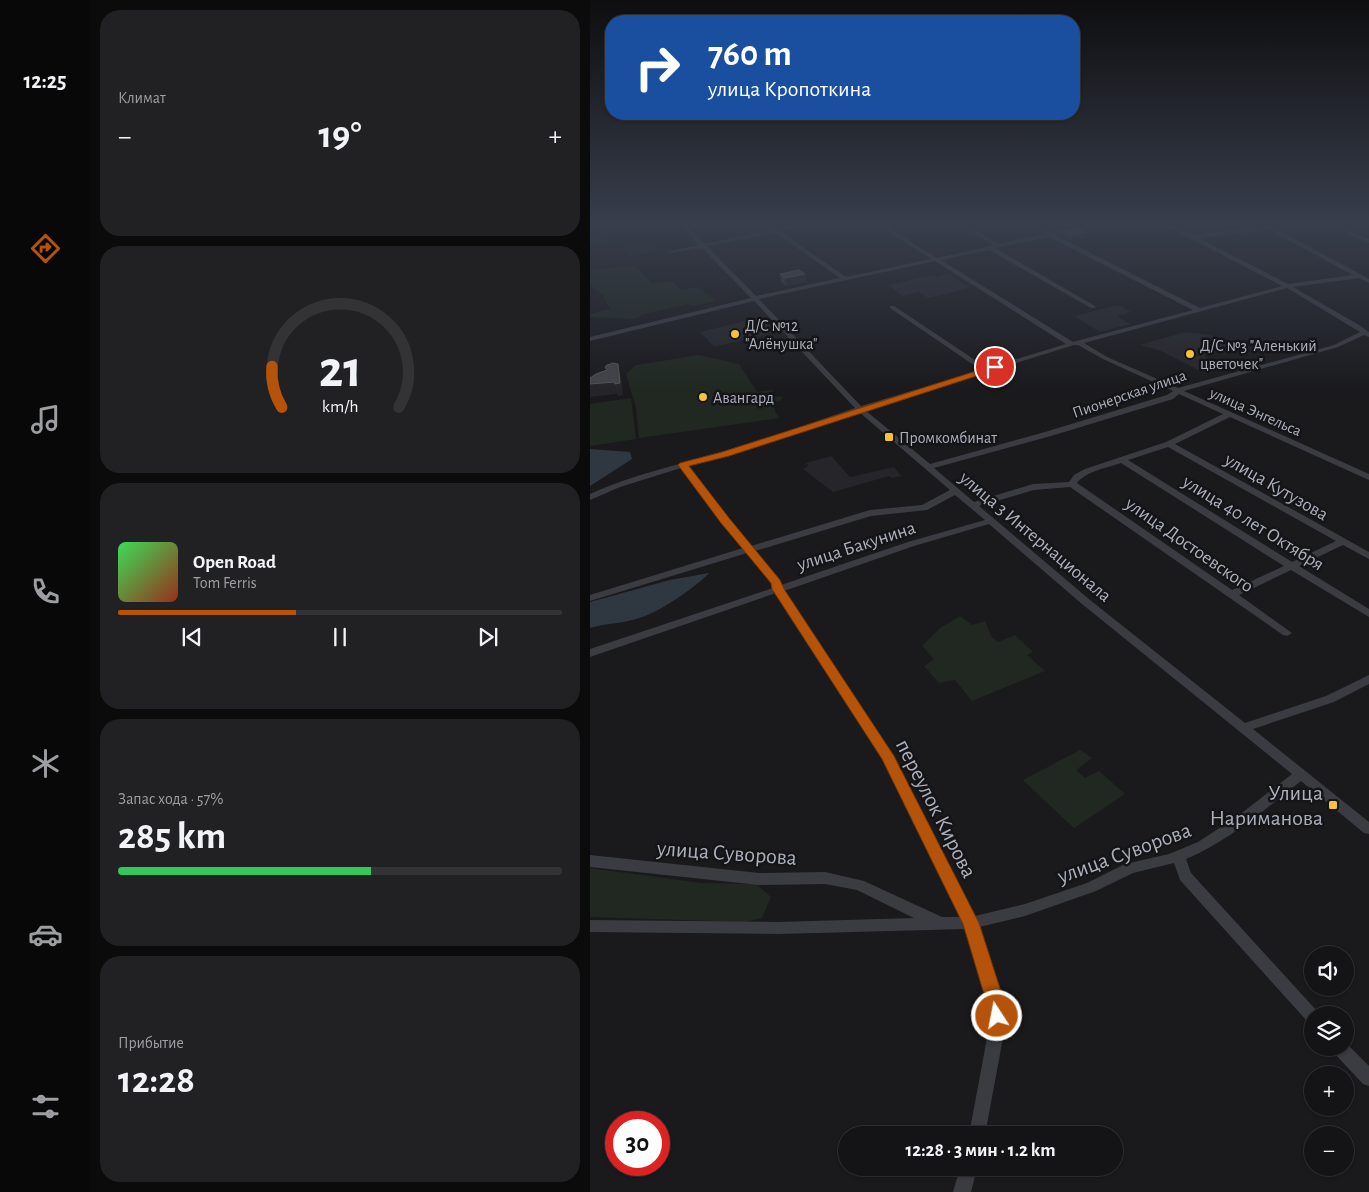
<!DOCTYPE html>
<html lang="ru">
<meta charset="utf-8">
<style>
body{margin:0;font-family:"Alegreya Sans",sans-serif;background:#212123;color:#f1f3f6;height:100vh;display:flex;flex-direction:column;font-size:19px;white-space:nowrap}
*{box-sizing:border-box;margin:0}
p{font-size:16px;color:#9d9ea1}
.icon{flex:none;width:28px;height:28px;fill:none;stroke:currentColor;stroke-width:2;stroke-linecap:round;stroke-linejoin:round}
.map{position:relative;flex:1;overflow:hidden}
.details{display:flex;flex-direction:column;gap:10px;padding:10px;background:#0b0b0c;width:500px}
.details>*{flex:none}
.guide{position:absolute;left:15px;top:15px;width:475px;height:105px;border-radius:20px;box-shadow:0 1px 4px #0004,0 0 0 1px #333335;background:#1a4fa0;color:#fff;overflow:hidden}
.controls{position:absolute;left:714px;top:946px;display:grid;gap:10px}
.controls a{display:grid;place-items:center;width:50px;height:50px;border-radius:50%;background:#141416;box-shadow:0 1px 4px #0004,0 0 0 1px #333335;font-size:25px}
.speed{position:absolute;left:15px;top:1111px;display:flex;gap:10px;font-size:25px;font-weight:700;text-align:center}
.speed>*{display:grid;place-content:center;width:65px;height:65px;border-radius:50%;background:#141416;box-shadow:0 1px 4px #0004,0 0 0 1px #333335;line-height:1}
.speed .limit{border:8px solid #d22;background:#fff;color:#111}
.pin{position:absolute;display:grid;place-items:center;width:42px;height:42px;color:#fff;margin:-21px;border:2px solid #fff;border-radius:50%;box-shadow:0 1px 5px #0007}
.me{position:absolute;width:55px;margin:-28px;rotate:349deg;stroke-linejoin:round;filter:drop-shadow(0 0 4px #0008)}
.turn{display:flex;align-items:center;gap:18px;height:105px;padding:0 20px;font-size:22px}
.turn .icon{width:65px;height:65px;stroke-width:2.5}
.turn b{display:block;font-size:35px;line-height:42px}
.big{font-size:38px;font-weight:700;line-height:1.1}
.details .widget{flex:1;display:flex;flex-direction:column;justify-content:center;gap:8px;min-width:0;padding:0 18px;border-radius:20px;background:#212123}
.details .dial{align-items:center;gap:0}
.dial svg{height:130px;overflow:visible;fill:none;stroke:#333335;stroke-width:7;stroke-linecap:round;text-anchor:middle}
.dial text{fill:#f1f3f6;stroke:none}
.song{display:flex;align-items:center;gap:15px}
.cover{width:60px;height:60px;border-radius:8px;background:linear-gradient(135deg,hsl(130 70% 55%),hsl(10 70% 35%))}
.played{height:5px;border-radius:2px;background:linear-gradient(90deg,#b45309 40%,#333335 40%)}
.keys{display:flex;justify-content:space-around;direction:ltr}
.heat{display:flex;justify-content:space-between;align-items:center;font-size:28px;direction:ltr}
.charge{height:8px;border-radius:4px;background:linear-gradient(90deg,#34c759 57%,#333335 0)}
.trip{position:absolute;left:248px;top:1126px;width:285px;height:50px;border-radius:25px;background:#141416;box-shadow:0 1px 4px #0004,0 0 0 1px #333335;font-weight:700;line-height:50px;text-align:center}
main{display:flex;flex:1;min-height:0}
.tab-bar{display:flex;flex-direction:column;width:90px;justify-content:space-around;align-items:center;background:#080809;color:#9d9ea1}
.tab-bar .icon{width:35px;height:35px}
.tab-bar .current{color:#b45309}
.tab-bar b{font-size:22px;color:#f1f3f6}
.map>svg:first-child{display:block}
.built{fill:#26262a}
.green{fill:#202821}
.water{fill:#2f3841}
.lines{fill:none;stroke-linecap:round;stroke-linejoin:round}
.stream{stroke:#2f3841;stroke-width:1}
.minor{fill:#3b3c42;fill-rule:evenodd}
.wall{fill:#36363b}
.shaded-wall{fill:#252529}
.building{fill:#434349;stroke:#53545b}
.route{fill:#b45309;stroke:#753606}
.poi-dot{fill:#f7c138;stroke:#151518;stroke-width:2}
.labels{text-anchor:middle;stroke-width:5;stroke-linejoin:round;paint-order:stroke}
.far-poi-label{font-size:16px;fill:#acb0bc;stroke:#151518;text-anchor:start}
.far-street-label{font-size:16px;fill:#acb0bc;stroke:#151518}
.street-label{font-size:19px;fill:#acb0bc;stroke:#151518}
.near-poi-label{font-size:22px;fill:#acb0bc;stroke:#151518;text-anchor:end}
.near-street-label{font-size:22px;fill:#acb0bc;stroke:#151518}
</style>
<main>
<nav class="tab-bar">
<b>12:25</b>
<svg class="icon current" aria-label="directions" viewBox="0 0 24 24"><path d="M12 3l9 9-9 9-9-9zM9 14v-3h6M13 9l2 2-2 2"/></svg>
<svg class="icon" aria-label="music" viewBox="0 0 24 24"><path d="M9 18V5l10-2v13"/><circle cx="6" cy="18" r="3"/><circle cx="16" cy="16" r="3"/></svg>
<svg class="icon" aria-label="phone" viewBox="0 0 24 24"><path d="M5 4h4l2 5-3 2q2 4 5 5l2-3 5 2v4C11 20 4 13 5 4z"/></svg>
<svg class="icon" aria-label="climate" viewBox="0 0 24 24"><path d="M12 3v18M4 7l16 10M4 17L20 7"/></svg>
<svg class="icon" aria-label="car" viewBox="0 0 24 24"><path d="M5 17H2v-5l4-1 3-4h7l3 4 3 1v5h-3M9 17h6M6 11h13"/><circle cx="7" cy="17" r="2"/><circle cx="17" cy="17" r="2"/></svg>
<svg class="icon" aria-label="filters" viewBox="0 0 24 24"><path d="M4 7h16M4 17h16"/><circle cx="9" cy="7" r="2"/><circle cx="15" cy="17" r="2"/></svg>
</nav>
<section class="details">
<div class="widget"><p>Климат</p>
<div class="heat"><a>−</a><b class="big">19°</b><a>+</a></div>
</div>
<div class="widget dial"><svg viewBox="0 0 100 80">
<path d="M14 69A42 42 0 1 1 86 69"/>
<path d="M14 69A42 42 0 0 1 8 44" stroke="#b45309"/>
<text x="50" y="56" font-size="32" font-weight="700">21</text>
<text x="50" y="72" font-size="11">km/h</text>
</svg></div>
<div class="widget">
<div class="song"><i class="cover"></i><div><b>Open Road</b><p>Tom Ferris</p></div></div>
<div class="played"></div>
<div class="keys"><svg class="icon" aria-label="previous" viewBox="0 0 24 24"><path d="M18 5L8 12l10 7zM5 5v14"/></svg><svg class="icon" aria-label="pause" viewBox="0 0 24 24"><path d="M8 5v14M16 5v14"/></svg><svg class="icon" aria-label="next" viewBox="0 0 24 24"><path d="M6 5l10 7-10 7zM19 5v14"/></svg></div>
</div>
<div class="widget"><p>Запас хода · 57%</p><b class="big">285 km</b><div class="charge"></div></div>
<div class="widget"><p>Прибытие</p><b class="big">12:28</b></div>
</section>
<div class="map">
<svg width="779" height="1192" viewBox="0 0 779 1192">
<rect width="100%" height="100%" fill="#1a1a1d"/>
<g class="built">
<path d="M358,274L380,288L338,298L329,292L312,296L299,285L343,275L346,277Z"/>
<path d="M528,305L541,312L527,316L541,324L510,332L484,316Z"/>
<path d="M159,320L162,323L175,320L185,332L124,347L110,332Z"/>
<path d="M595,332L620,335L640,346L642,347L614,356L634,368L616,374L571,351L550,345Z"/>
<path d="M241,456L260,477L304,467L311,476L302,478L299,476L243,492L213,469L219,466L216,463Z"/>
</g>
<g class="green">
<path d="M0,225H44L2,233L6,238H14L18,243L0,246Z"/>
<path d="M61,241L71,251L39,257L29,246Z"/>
<path d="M44,265L63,284L82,281L91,290L108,287L125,301L105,306L98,304L54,314L45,319L0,317V314L20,309L13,295L0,285V270Z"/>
<path d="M109,355L149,364L167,392L182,390L184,391L179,393L183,397L192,396L191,400L184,402L185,412L190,418L49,438L46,407L36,374L46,365Z"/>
<path d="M41,398L46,439L0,446V404Z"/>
<path d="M370,616L382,625L395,621L401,636L408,642L425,635L443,652L437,655L455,671L382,701L365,680L349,683L334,666L344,659L332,646L350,628Z"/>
<path d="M490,750L502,758L486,770L495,778L509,771L535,794L484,828L433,780Z"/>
<path d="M0,868L111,883L166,884L181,897L172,918L155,922L0,917Z"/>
</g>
<g class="water">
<path d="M0,449L40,452L42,459L0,486Z"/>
<path d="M119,573C105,588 67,614 46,619C31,624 15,623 0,628V602L80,580Z"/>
</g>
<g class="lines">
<path class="stream" d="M758,225L779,234"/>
<g class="minor">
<path d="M91,225H96L114,244L182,230L176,225H182L188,229L208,225H219L191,232L256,277L341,259L288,225H294L347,258L404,245L369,225H375L409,244L455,234L438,225H445L460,233L497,225H508L465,235L610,308L692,286L574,225H581L603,235L679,225L779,279V283L769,278L703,287L769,325L779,332V337L774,335L748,347L594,391L779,474V480L640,417L585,444L779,552V559L753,545L709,566L779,609V617L701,570L649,595L702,633L697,636L693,635L480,487L444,490L389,506L500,600L655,723L736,696L779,675V684L744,702L663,729L779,822V834L774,833L711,781C674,810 639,841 596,859L601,873L727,1011L729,1015H722V1023L717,1021L590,880L584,863L543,873L506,891L435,916L389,927L414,1004L415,1027L395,1135H379L399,1027L398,1004L376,929L188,934L0,932V920L188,922L324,918L267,890L235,884L169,885L0,867V855L169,873L235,872L274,881L352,917H371L292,758L186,593L0,657V649L183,588L181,584L157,553L0,601V595L153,548L91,468L30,487L0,500V494C42,475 86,465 131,453C176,440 220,423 265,408L164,301L0,341V337L161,298L112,248L79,253V251L109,245ZM679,230L763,275L698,284L609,238ZM186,233L250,278L166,296L117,246ZM459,237L603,310L483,342L351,260L399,250L501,308H505V306L405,248ZM345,261L476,344L397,368L304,306H300V308L391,370L271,406L169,299ZM697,288L770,332L744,345L588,388L517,357L494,343ZM484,345H488L513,359L583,391L577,395L455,432L340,464L275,410ZM589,394L633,414L576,442L495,469L484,475L479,482L443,484L384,502L344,468L461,436L583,399ZM269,412L360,490L332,505L280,510L161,546L98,466L138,456ZM578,447L746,541L702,562L538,460ZM531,463L694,566L642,590L487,483C496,471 517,468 531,463ZM365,495L395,520L318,542L191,585L165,551L281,516L337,510ZM399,524L492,604L702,774L648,816L608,842L579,854L535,864L497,883L435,904L385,916L301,753L194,591L324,546Z"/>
<path d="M738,225H745L779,239V243Z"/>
<path d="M755,1042L779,1066V1086L773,1084L745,1054L743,1048H755Z"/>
<path d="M370,1168H387L381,1192H363Z"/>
</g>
</g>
<g class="wall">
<path d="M473,231L495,232V237L481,240L473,236Z"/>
<path d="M190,274H215L216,282L196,286L191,282Z"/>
</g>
<g class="shaded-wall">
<path d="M495,232V237L481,240V235Z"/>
<path d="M215,274L216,282L196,286L195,278Z"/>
<path d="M28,364L31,376L33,395L28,396L27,394L0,397V384L25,382Z"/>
</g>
<g class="building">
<path d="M487,228L495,232L481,235L473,231Z"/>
<path d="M209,270L215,274L195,278L190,274Z"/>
<path d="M23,363L28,364L30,383L25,384V382L0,384V378L6,374L17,370L15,367L17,365Z"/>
</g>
<linearGradient id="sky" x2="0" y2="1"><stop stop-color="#0e0e10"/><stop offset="0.57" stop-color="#383e4c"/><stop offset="1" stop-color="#383e4c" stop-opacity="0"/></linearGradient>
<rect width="779" height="392" fill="url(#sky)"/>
<path class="route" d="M405,365L409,367L408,369L139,456L99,466L139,518L190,580L194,589L304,756L389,923L415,1004V1016L413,1021L407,1024L401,1021L397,1004L373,924L292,759L182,589L181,583L131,523L88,465L90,463L132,452Z"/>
<g class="poi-dot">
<circle cx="145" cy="334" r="5"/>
<circle cx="600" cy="354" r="5"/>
<circle cx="113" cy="397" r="5"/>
<rect x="294" y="432" width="10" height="10" rx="2.5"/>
<rect x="738" y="800" width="10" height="10" rx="2.5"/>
</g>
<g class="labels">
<g class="far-poi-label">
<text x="155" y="331">Д/С №12<tspan x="155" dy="18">"Алёнушка"</tspan></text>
<text x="610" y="351">Д/С №3 "Аленький<tspan x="610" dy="18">цветочек"</tspan></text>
<text x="123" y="403">Авангард</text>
<text x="309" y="443">Промкомбинат</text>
</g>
<g class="far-street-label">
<text transform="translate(539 393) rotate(-19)" y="6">Пионерская улица</text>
<text transform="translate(666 411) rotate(24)" y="6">улица Энгельса</text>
</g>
<g class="street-label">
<text transform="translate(687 486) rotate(30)" y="7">улица Кутузова</text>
<text transform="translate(664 522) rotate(32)" y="7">улица 40 лет Октября</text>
<text transform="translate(446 536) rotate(40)" y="7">улица 3 Интернационала</text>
<text transform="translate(600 544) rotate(35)" y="7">улица Достоевского</text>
<text transform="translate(266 545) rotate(-18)" y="7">улица Бакунина</text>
</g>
<g class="near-poi-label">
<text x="733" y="800">Улица<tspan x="733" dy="25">Нариманова</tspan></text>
</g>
<g class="near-street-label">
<text transform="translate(347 808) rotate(63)" y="8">переулок Кирова</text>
<text transform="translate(137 852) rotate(4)" y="8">улица Суворова</text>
<text transform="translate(534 852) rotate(-20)" y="8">улица Суворова</text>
</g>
</g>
</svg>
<div class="controls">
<a><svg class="icon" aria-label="sound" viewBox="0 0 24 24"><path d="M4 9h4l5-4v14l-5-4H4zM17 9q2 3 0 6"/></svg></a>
<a><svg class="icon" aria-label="layers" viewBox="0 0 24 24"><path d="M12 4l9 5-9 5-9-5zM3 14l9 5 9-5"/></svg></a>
<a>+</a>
<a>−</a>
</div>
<div class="speed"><div class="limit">30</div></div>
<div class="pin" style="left:405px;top:367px;background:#d93025"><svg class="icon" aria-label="arrive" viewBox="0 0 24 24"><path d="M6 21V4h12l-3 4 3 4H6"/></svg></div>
<svg class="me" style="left:407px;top:1016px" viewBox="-20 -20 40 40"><circle r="17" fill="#b45309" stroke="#fff" stroke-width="3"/><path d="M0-11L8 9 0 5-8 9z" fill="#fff"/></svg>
<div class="trip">12:28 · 3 мин · 1.2 km</div>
<div class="guide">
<div class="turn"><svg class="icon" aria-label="right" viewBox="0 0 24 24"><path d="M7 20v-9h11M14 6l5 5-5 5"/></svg><div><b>760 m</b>улица Кропоткина</div></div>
</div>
</div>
</main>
